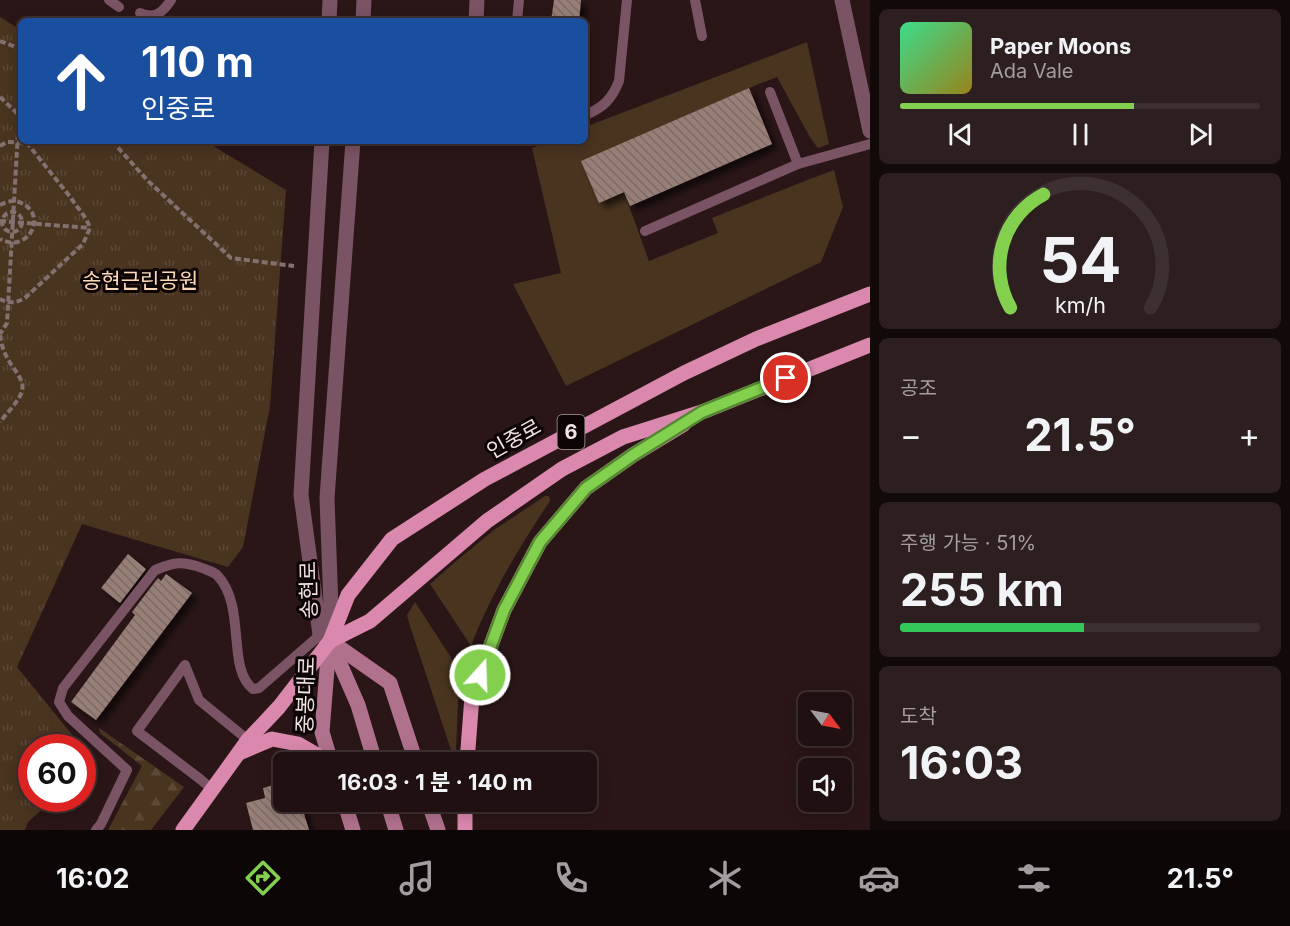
<!DOCTYPE html>
<html lang="ko">
<meta charset="utf-8">
<style>
body{margin:0;font-family:Inter,"Noto Sans KR",sans-serif;background:#2d1e1f;color:#f1f3f6;height:100vh;display:flex;flex-direction:column;font-size:22px;white-space:nowrap}
*{box-sizing:border-box;margin:0}
p{font-size:20px;color:#a29d9f}
.icon{flex:none;width:33px;height:33px;fill:none;stroke:currentColor;stroke-width:2;stroke-linecap:round;stroke-linejoin:round}
.map{position:relative;flex:1;overflow:hidden}
.sheet{display:flex;flex-direction:column;gap:9px;padding:9px;background:#120909;width:420px}
.sheet>*{flex:none}
.banner{position:absolute;left:18px;top:18px;width:570px;height:126px;border-radius:9px;box-shadow:0 3px 15px #0003,0 0 0 2px #3d3031;background:#1a4fa0;color:#fff;overflow:hidden}
.needle{width:39px;rotate:122deg}
.controls{position:absolute;left:798px;top:692px;display:grid;gap:12px}
.controls a{display:grid;place-items:center;width:54px;height:54px;border-radius:9px;background:#201011;box-shadow:0 3px 15px #0003,0 0 0 2px #3d3031;font-size:30px}
.speed{position:absolute;left:18px;top:734px;display:flex;gap:12px;font-size:30px;font-weight:700;text-align:center}
.speed>*{display:grid;place-content:center;width:78px;height:78px;border-radius:50%;background:#201011;box-shadow:0 3px 15px #0003,0 0 0 2px #3d3031;line-height:1}
.speed .limit{border:9px solid #d22;background:#fff;color:#111}
.pin{position:absolute;display:grid;place-items:center;width:51px;height:51px;color:#fff;margin:-26px;border:3px solid #fff;border-radius:50%;box-shadow:0 2px 6px #0007}
.me{position:absolute;width:66px;margin:-33px;rotate:20deg;stroke-linejoin:round;filter:drop-shadow(0 0 4px #0008)}
.turn{display:flex;align-items:center;gap:21px;height:126px;padding:0 24px;font-size:27px}
.turn .icon{width:78px;height:78px;stroke-width:2.5}
.turn b{display:block;font-size:42px;line-height:51px}
.big{font-size:45px;font-weight:700;line-height:1.1}
.sheet .card{flex:1;display:flex;flex-direction:column;justify-content:center;gap:9px;min-width:0;padding:0 21px;border-radius:9px;background:#2d1e1f}
.sheet .dial{align-items:center;gap:0}
.dial svg{height:156px;overflow:visible;fill:none;stroke:#3d3031;stroke-width:7;stroke-linecap:round;text-anchor:middle}
.dial text{fill:#f1f3f6;stroke:none}
.song{display:flex;align-items:center;gap:18px}
.cover{width:72px;height:72px;border-radius:9px;background:linear-gradient(135deg,hsl(150 70% 55%),hsl(50 70% 35%))}
.played{height:6px;border-radius:3px;background:linear-gradient(90deg,#83d04f 65%,#3d3031 65%)}
.keys{display:flex;justify-content:space-around;direction:ltr}
.heat{display:flex;justify-content:space-between;align-items:center;font-size:33px;direction:ltr}
.charge{height:9px;border-radius:4px;background:linear-gradient(90deg,#34c759 51%,#3d3031 0)}
.trip{position:absolute;left:273px;top:752px;width:324px;height:60px;border-radius:9px;background:#201011;box-shadow:0 3px 15px #0003,0 0 0 2px #3d3031;font-weight:700;line-height:60px;text-align:center}
.tab-bar{display:flex;height:96px;justify-content:space-around;align-items:center;background:#0d0607;color:#a29d9f}
.tab-bar .icon{width:42px;height:42px}
.tab-bar .current{color:#83d04f}
.tab-bar b{font-size:27px;color:#f1f3f6}
main{display:flex;flex:1;min-height:0}
.map>svg:first-child{display:block}
.grass{fill:#493420}
.forest{fill:url(#forest-firs)}
.park{fill:url(#park-tufts)}
.building{fill:url(#building-back-hatch);filter:url(#shadow)}
.lines{fill:none;stroke-linecap:round;stroke-linejoin:round}
.path{stroke:#837172;stroke-width:4;stroke-dasharray:6 3;stroke-linecap:butt}
.service{stroke:#7a5364;stroke-width:10}
.minor{stroke:#7a5364;stroke-width:15}
.tertiary{stroke:#7a5364;stroke-width:15}
.secondary{stroke:#b0718d;stroke-width:15}
.primary{stroke:#da88ad;stroke-width:15}
.route-casing{stroke:#558733;stroke-width:15}
.route{stroke:#83d04f;stroke-width:10}
.labels{text-anchor:middle;stroke-width:6;stroke-linejoin:round;paint-order:stroke}
.shield{fill:#0d0505;stroke:#ada0a0;stroke-width:1.5}
.shield-label{font-size:20px;font-weight:bold;fill:#f1e3e3}
.park-label{font-size:21px;fill:#fcd8b7;stroke:#0d0505}
.street-label{font-size:21px;fill:#f1e3e3;stroke:#0d0505}
</style>
<main>
<div class="map">
<svg width="870" height="830" viewBox="0 0 870 830">
<defs>
<pattern id="forest-firs" width="22" height="20" patternUnits="userSpaceOnUse" patternTransform="scale(1.5)"><rect width="22" height="20" fill="#493420"/><path d="M5 1l3.5 6h-7zM16 11l3.5 6h-7z" fill="#5b4836"/></pattern>
<pattern id="park-tufts" width="24" height="20" patternUnits="userSpaceOnUse" patternTransform="scale(1.5)"><rect width="24" height="20" fill="#493420"/><path d="M3 7l-1-3M5 7V3M7 7l1-3M15 17l-1-3M17 17v-4M19 17l1-3" fill="none" stroke="#5b4836"/></pattern>
<pattern id="building-back-hatch" width="6" height="6" patternUnits="userSpaceOnUse" patternTransform="scale(1.5)"><rect width="6" height="6" fill="#977f77"/><path d="M-1 5l2 2M0 0l6 6M5-1l2 2" fill="none" stroke="#7b6a65"/></pattern>
<filter id="shadow"><feDropShadow dx="5.5" dy="5.5" stdDeviation="3" flood-color="#0009"/></filter>
</defs>
<rect width="100%" height="100%" fill="#2a1617"/>
<g class="grass">
<path d="M807,42L829,144L818,148L811,139L777,77L749,88L599,202L624,192L649,261L718,233L712,218L805,181L834,170L843,207L821,262L566,386L513,284L561,273L532,148L550,141H585V127Z"/>
<path d="M545,496H549L550,501C519,547 491,594 471,646L430,584L455,562L494,530Z"/>
<path d="M415,602L463,676L458,702L456,750L452,753L410,626L407,615Z"/>
</g>
<path class="forest" d="M99,728L184,787L151,830H108L142,766L100,733Z"/>
<path class="park" d="M0,17L21,30V141H205L286,190L270,406L243,547L228,567L82,524L17,667L82,747H32V798H55L28,822L25,830H0Z"/>
<g class="building">
<path d="M554,0H581L579,21H551Z"/>
<path d="M749,88L772,144L630,206L624,192L599,203L581,161Z"/>
<path d="M128,554L146,569L120,603L101,588Z"/>
<path d="M166,574L192,593L96,720L71,702L135,615L132,612L158,578L161,581Z"/>
<path d="M284,782V801H300L309,830H253L246,803L265,798L263,788Z"/>
</g>
<g class="lines">
<g class="path">
<path d="M0,41L13,46L21,51"/>
<path d="M0,97L19,115L7,323L0,334"/>
<path d="M112,141L148,181L231,258L294,266"/>
<path d="M0,146L7,142L27,143L71,198C78,209 86,216 90,228L83,244L25,298C16,303 10,304 0,299"/>
<path d="M0,205C8,201 15,199 23,204C48,217 27,254 0,239"/>
<circle cx="12" cy="222" r="10"/>
<path d="M0,221L90,228"/>
<path d="M0,335C1,344 4,353 9,361C14,370 25,380 22,391C20,400 6,414 0,422"/>
</g>
<g class="service">
<path d="M109,0L119,7"/>
<path d="M695,0L702,36"/>
<path d="M140,13C155,20 163,12 171,0"/>
<path d="M517,21L519,0"/>
<path d="M770,92L798,164"/>
<path d="M585,115C603,108 612,99 619,81L627,0"/>
<path d="M645,231L798,164L870,144"/>
<path d="M213,790L200,779L137,731L185,665L199,700L248,740"/>
<path d="M96,830L101,824L127,770L68,716L59,702L63,688L155,570C161,568 167,565 173,564C182,562 196,565 205,569C209,571 214,572 217,575C247,606 226,668 253,689L259,688L320,635"/>
</g>
<path class="minor" d="M476,21L477,0"/>
<g class="tertiary">
<path d="M842,0L870,131"/>
<path d="M329,21L330,0"/>
<path d="M363,21L364,0"/>
<path d="M322,141L301,495L320,635L330,641L331,607L327,498L353,141"/>
</g>
<g class="secondary">
<path d="M330,641L390,683L416,762"/>
<path d="M330,641L358,705L375,762"/>
<path d="M329,644L322,732L331,762"/>
<path d="M344,801L353,830"/>
<path d="M387,801L396,830"/>
<path d="M428,801L438,830"/>
</g>
<g class="primary">
<path d="M330,641L370,621L487,521L562,469L623,437L702,412L870,345"/>
<path d="M239,753L272,739L298,744L317,755L323,762"/>
<path d="M467,762L472,696L504,610L540,542L586,488L633,455L684,424"/>
<path d="M465,801V830"/>
<path d="M183,830L248,740L279,707L330,641L348,595L392,539L485,479L684,373L756,339L870,294"/>
</g>
</g>
<g class="lines">
<g class="route-casing">
<path id="route" d="M480,675L504,610L540,542L586,488L633,455L702,412L786,378"/>
</g>
<use href="#route" class="route"/>
</g>
<g class="labels">
<rect class="shield" x="557.5" y="415" width="27" height="34" rx="4.5"/>
<g class="shield-label">
<text x="571" y="439">6</text>
</g>
<g class="park-label">
<text x="140" y="288">송현근린공원</text>
</g>
<g class="street-label">
<text transform="translate(514 439) rotate(-29)" y="7">인중로</text>
<text transform="translate(309 590) rotate(-91)" y="7">송현로</text>
<text transform="translate(306 695) rotate(-88)" y="7">중봉대로</text>
</g>
</g>
</svg>
<div class="controls">
<a><svg class="needle" viewBox="-14 -14 28 28"><path d="M0-13l5 13h-10z" fill="#e53935"/><path d="M0 13l5-13h-10z" fill="#a29d9f"/></svg></a>
<a><svg class="icon" aria-label="sound" viewBox="0 0 24 24"><path d="M4 9h4l5-4v14l-5-4H4zM17 9q2 3 0 6"/></svg></a>
</div>
<div class="speed"><div class="limit">60</div></div>
<div class="pin" style="left:786px;top:378px;background:#d93025"><svg class="icon" aria-label="arrive" viewBox="0 0 24 24"><path d="M6 21V4h12l-3 4 3 4H6"/></svg></div>
<svg class="me" style="left:480px;top:675px" viewBox="-20 -20 40 40"><circle r="17" fill="#83d04f" stroke="#fff" stroke-width="3"/><path d="M0-11L8 9 0 5-8 9z" fill="#fff"/></svg>
<div class="trip">16:03 · 1 분 · 140 m</div>
<div class="banner">
<div class="turn"><svg class="icon" aria-label="ahead" viewBox="0 0 24 24"><path d="M12 20V5M6 11l6-6 6 6"/></svg><div><b>110 m</b>인중로</div></div>
</div>
</div>
<section class="sheet">
<div class="card">
<div class="song"><i class="cover"></i><div><b>Paper Moons</b><p>Ada Vale</p></div></div>
<div class="played"></div>
<div class="keys"><svg class="icon" aria-label="previous" viewBox="0 0 24 24"><path d="M18 5L8 12l10 7zM5 5v14"/></svg><svg class="icon" aria-label="pause" viewBox="0 0 24 24"><path d="M8 5v14M16 5v14"/></svg><svg class="icon" aria-label="next" viewBox="0 0 24 24"><path d="M6 5l10 7-10 7zM19 5v14"/></svg></div>
</div>
<div class="card dial"><svg viewBox="0 0 100 80">
<path d="M14 69A42 42 0 1 1 86 69"/>
<path d="M14 69A42 42 0 0 1 31 11" stroke="#83d04f"/>
<text x="50" y="56" font-size="32" font-weight="700">54</text>
<text x="50" y="72" font-size="11">km/h</text>
</svg></div>
<div class="card"><p>공조</p>
<div class="heat"><a>−</a><b class="big">21.5°</b><a>+</a></div>
</div>
<div class="card"><p>주행 가능 · 51%</p><b class="big">255 km</b><div class="charge"></div></div>
<div class="card"><p>도착</p><b class="big">16:03</b></div>
</section>
</main>
<nav class="tab-bar">
<b>16:02</b>
<svg class="icon current" aria-label="directions" viewBox="0 0 24 24"><path d="M12 3l9 9-9 9-9-9zM9 14v-3h6M13 9l2 2-2 2"/></svg>
<svg class="icon" aria-label="music" viewBox="0 0 24 24"><path d="M9 18V5l10-2v13"/><circle cx="6" cy="18" r="3"/><circle cx="16" cy="16" r="3"/></svg>
<svg class="icon" aria-label="phone" viewBox="0 0 24 24"><path d="M5 4h4l2 5-3 2q2 4 5 5l2-3 5 2v4C11 20 4 13 5 4z"/></svg>
<svg class="icon" aria-label="climate" viewBox="0 0 24 24"><path d="M12 3v18M4 7l16 10M4 17L20 7"/></svg>
<svg class="icon" aria-label="car" viewBox="0 0 24 24"><path d="M5 17H2v-5l4-1 3-4h7l3 4 3 1v5h-3M9 17h6M6 11h13"/><circle cx="7" cy="17" r="2"/><circle cx="17" cy="17" r="2"/></svg>
<svg class="icon" aria-label="filters" viewBox="0 0 24 24"><path d="M4 7h16M4 17h16"/><circle cx="9" cy="7" r="2"/><circle cx="15" cy="17" r="2"/></svg>
<b>21.5°</b>
</nav>
